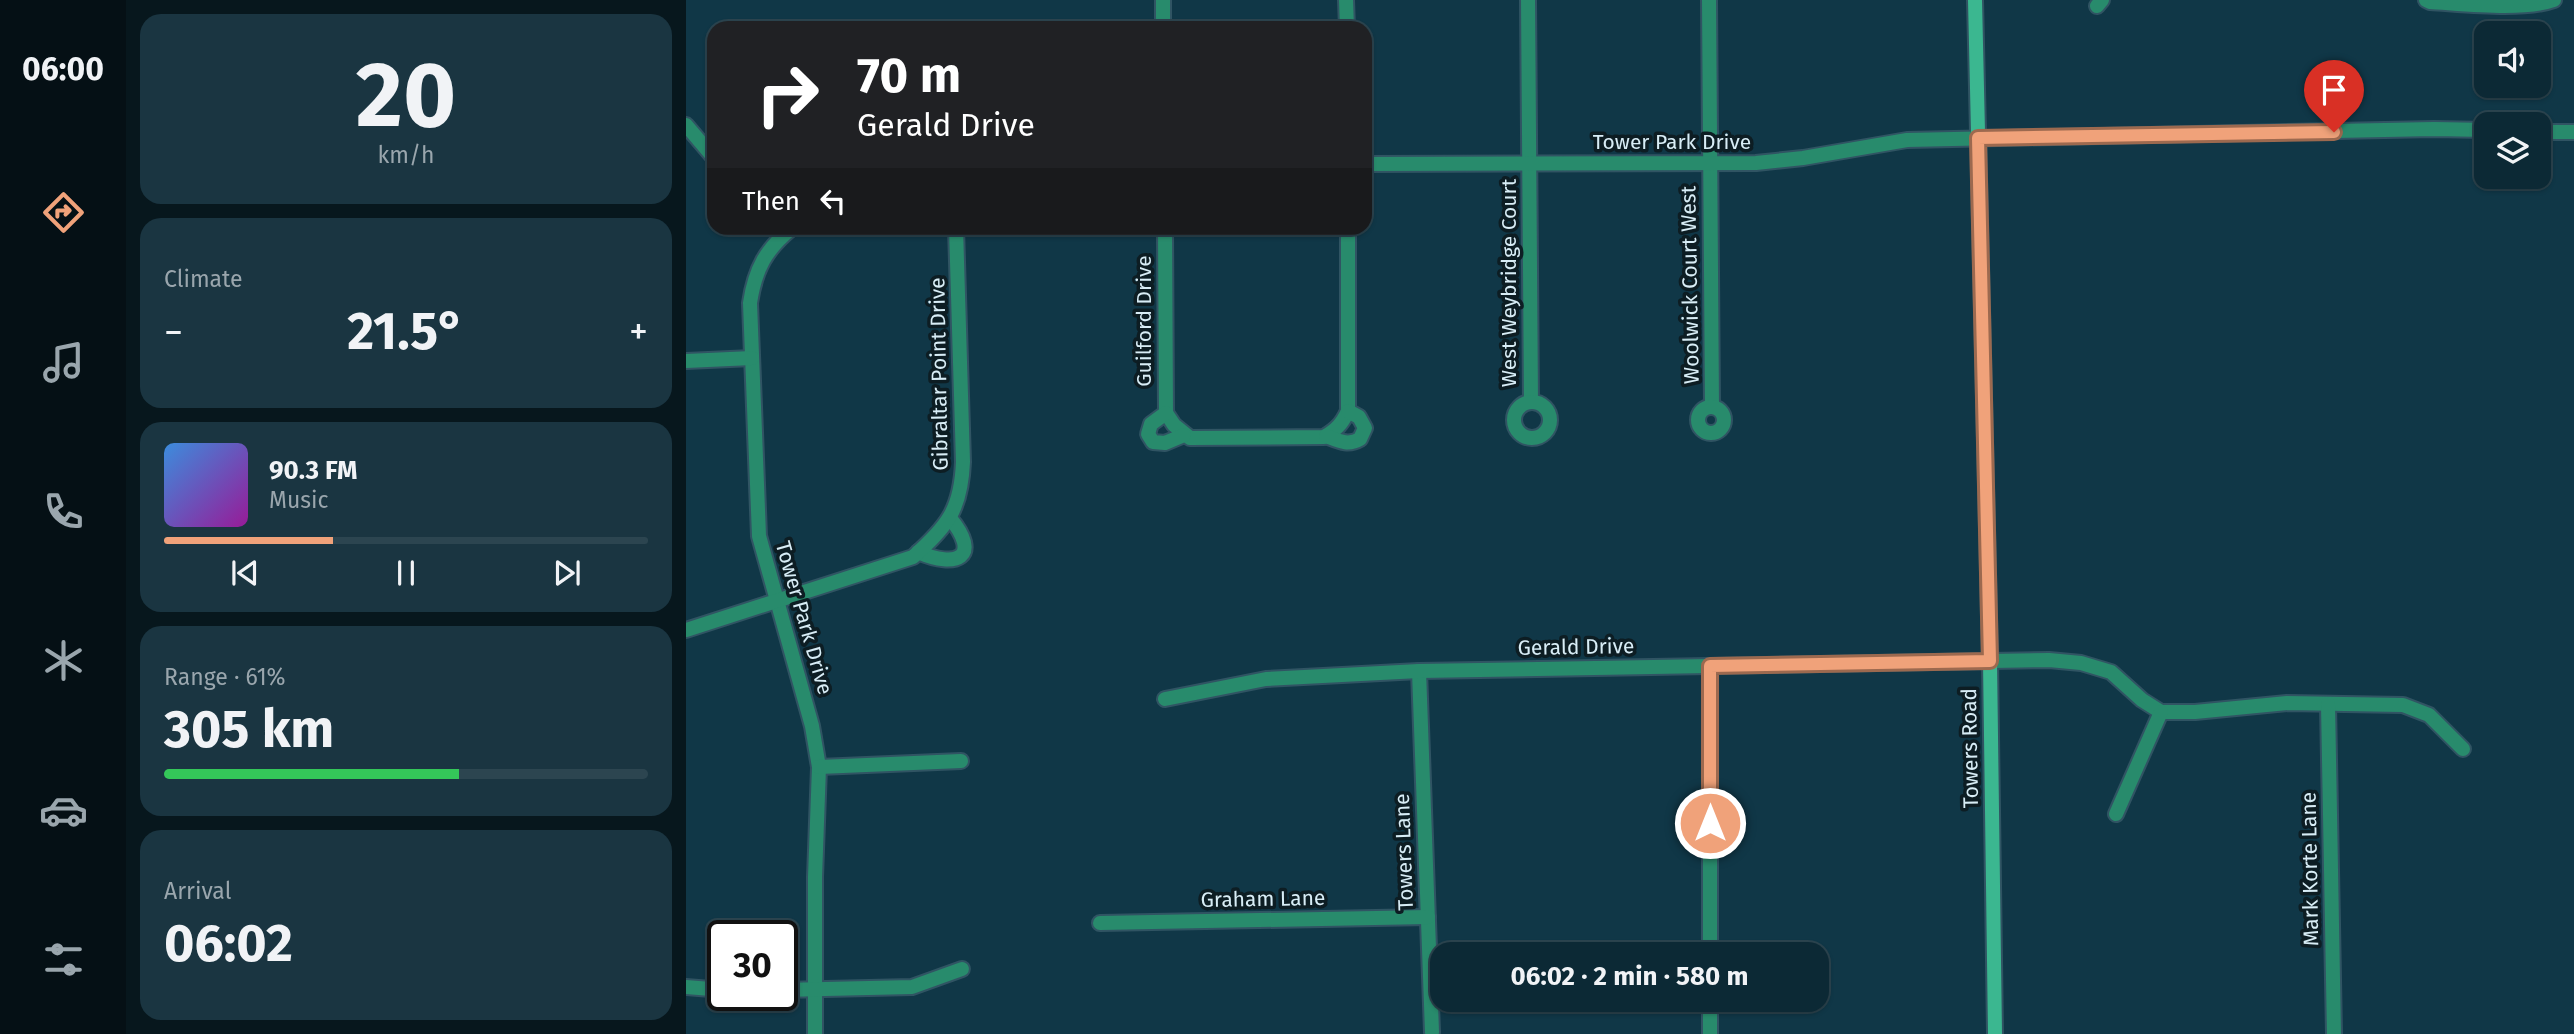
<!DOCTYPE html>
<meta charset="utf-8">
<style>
body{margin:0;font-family:"Fira Sans",sans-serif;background:#1a3541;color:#f1f3f6;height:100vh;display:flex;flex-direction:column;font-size:26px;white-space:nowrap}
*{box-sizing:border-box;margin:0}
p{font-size:23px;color:#9aa6ad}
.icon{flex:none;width:38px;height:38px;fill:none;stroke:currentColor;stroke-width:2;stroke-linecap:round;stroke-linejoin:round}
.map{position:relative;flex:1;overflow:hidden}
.panel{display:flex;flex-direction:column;gap:14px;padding:14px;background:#07171d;width:560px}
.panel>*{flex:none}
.banner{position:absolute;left:21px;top:21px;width:665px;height:214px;border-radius:21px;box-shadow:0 2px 5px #0004,0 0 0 2px #2c4550;background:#202124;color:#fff;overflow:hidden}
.tools{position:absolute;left:1788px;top:21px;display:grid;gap:14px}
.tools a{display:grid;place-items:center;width:77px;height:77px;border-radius:14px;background:#0c2935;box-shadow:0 2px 5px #0004,0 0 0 2px #2c4550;font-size:35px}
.speed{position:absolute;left:21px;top:920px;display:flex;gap:14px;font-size:35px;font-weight:700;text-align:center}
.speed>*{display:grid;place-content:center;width:91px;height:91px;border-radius:50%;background:#0c2935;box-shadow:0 2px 5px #0004,0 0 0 2px #2c4550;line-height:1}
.speed .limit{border:4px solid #111;border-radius:10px;background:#fff;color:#111}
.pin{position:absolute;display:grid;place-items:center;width:60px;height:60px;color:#fff;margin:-72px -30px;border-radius:50% 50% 50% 0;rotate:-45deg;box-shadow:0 0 7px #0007}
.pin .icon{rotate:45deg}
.me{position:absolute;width:77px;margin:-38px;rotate:0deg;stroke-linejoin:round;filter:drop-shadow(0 0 5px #0008)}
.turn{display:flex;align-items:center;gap:24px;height:147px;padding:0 35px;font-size:32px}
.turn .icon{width:91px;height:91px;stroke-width:2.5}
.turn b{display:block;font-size:49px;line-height:60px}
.then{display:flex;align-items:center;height:66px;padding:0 35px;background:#0003;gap:14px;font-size:26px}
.big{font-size:52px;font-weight:700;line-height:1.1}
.panel .widget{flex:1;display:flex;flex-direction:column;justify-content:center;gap:10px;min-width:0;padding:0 24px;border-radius:21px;background:#1a3541}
.panel .dial{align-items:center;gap:0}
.dial b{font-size:91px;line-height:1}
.song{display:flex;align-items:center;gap:21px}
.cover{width:84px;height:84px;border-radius:10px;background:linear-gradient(135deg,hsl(210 70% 55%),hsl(300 70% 35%))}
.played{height:7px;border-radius:4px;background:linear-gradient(90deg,#f0a27a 35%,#2c4550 35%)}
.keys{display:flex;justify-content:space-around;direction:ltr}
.heat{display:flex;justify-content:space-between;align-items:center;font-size:38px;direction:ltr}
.charge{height:10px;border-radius:5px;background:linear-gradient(90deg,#34c759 61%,#2c4550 0)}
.trip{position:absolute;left:744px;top:942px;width:399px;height:70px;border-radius:21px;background:#0c2935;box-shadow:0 2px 5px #0004,0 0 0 2px #2c4550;font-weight:700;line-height:70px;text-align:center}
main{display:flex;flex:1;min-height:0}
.dock{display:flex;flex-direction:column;width:126px;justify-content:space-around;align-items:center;background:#051015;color:#9aa6ad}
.dock .icon{width:49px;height:49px}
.dock .active{color:#f0a27a}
.dock b{font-size:32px;color:#f1f3f6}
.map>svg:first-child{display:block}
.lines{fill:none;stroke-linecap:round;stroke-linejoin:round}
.street-casing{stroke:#305463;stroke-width:18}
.secondary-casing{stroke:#305463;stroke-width:18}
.street{stroke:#288b6c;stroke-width:14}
.secondary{stroke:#3bb790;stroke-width:14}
.route-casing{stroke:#9c694f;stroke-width:18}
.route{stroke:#f0a27a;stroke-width:12}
.labels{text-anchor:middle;stroke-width:7;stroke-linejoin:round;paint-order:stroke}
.street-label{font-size:21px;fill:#d8edf6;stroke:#0d1d23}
</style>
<main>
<nav class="dock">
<b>06:00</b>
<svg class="icon active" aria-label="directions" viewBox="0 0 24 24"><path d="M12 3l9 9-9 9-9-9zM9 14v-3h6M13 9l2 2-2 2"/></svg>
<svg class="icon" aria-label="music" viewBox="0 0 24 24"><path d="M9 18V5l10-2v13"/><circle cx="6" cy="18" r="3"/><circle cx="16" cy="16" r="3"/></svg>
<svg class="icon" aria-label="phone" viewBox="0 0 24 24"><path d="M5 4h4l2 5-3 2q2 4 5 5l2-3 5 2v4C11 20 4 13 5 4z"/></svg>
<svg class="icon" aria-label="climate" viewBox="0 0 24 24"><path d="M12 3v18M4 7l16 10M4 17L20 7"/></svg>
<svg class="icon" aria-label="car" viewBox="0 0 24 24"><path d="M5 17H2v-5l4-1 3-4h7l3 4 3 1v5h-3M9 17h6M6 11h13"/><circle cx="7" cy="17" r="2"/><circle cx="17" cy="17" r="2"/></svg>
<svg class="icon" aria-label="filters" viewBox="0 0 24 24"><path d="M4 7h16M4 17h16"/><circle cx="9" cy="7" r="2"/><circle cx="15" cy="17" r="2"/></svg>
</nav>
<section class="panel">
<div class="widget dial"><b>20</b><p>km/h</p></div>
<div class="widget"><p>Climate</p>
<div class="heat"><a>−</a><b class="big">21.5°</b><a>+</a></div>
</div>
<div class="widget">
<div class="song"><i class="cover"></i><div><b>90.3 FM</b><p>Music</p></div></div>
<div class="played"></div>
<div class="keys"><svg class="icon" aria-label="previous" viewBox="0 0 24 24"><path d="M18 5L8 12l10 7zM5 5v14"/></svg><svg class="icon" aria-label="pause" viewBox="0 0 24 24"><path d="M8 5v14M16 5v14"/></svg><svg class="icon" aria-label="next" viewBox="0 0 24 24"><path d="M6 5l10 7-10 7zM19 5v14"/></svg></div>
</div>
<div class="widget"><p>Range · 61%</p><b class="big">305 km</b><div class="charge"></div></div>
<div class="widget"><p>Arrival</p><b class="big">06:02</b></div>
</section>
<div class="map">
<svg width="1888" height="1034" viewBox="0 0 1888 1034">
<rect width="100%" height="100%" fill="#103747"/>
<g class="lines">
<g class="street-casing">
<g id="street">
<path d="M477,0V28"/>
<path d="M660,0L661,28"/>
<path d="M842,0L845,402"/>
<path d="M1023,0L1026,407"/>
<path d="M1740,0L1744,2C1778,4 1837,11 1868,0"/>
<path d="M1411,6L1416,0"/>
<path d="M0,125L28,158"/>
<path d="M1853,132H1888"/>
<path d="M679,164L1070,163L1117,158L1221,140L1748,129L1801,130"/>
<path d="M106,228C80,249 69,269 64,303L73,536L126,726L133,767L129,877V1034"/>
<path d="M479,228L480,413L488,425L504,438L638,437C650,430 656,424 662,411V228"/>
<path d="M0,361L66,358"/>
<circle cx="846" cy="420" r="18"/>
<circle cx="1025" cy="420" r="13"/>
<path d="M480,413L465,424L462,434L467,442L479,443L498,435"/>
<path d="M640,436C653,441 662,446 674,439L679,428L673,417L662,411"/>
<path d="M232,552C271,569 296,557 264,518"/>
<path d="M0,630L227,557C262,526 275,509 277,462L270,228"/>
<path d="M1024,666V954"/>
<path d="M733,671L746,1032"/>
<path d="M479,699L580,679L733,671L1363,660L1395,663L1425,672L1456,700L1475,712H1509L1601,703L1717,705L1743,715L1777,749"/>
<path d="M1642,704L1648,1034"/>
<path d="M133,767L275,761"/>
<path d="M1430,814L1475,712"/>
<path d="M414,923L742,917"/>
<path d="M0,987L37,990"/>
<path d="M96,990L226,987L276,969"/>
<path d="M1024,999V1034"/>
</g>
</g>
<g class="secondary-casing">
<path id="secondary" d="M1289,0L1304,661L1309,1034"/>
</g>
<use href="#street" class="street"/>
<use href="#secondary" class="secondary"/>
</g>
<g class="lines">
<g class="route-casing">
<path id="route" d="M1024,823V666L1304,661L1292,138L1648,132"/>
</g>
<use href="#route" class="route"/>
</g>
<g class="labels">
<g class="street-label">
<text x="986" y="149">Tower Park Drive</text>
<text transform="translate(823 283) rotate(-90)" y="7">West Weybridge Court</text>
<text transform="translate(1004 285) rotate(-91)" y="7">Woolwick Court West</text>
<text transform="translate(458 321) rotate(-90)" y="7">Guilford Drive</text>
<text transform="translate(253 374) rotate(-91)" y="7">Gibraltar Point Drive</text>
<text transform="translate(118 618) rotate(74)" y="7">Tower Park Drive</text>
<text transform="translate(890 647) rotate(-1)" y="7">Gerald Drive</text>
<text transform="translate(1284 748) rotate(-91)" y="7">Towers Road</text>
<text transform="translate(718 852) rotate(-92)" y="7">Towers Lane</text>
<text transform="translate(1624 869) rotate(-91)" y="7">Mark Korte Lane</text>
<text transform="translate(577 899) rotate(-1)" y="7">Graham Lane</text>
</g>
</g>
</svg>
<div class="tools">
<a><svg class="icon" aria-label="sound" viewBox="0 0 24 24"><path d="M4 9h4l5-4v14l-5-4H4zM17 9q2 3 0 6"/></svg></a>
<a><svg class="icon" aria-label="layers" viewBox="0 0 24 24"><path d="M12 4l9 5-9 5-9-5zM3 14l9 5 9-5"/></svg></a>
</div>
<div class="speed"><div class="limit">30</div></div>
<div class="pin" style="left:1648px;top:132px;background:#d93025"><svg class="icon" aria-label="arrive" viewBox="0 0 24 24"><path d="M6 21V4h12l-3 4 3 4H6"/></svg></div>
<svg class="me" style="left:1024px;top:823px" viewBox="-20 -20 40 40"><circle r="17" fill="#f0a27a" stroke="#fff" stroke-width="3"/><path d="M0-11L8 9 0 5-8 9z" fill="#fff"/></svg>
<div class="trip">06:02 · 2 min · 580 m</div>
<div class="banner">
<div class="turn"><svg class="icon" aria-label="right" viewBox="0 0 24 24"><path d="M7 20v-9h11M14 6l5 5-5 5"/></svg><div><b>70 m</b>Gerald Drive</div></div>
<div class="then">Then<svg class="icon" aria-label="left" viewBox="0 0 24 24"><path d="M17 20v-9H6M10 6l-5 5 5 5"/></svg></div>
</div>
</div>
</main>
